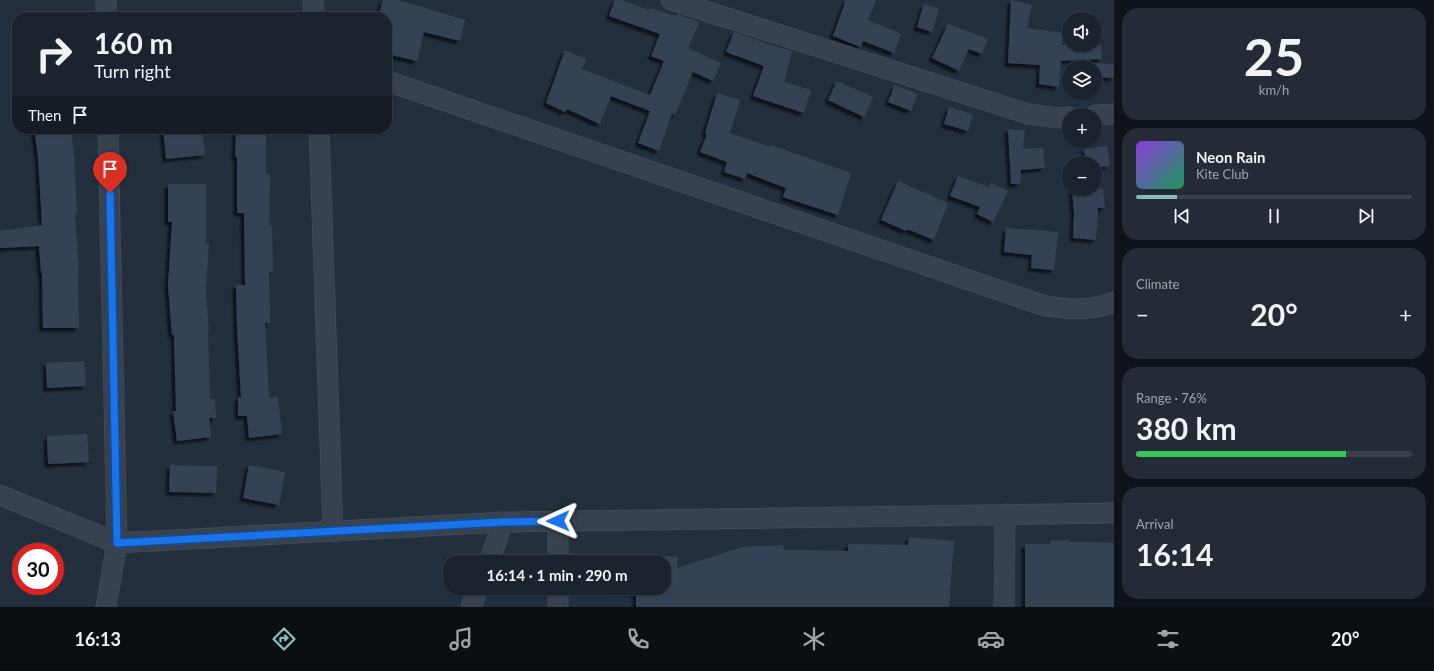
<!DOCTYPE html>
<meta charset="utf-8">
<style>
body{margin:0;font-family:Lato,sans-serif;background:#242b36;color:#f1f3f6;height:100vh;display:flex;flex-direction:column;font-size:15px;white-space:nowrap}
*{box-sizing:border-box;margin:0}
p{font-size:13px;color:#a0a4aa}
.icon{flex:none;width:22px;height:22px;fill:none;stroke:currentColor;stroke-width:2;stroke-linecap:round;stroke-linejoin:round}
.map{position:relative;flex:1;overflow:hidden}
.sheet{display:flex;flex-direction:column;gap:8px;padding:8px;background:#0f1319;width:320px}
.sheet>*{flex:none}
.top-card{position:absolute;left:12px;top:12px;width:380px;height:122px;border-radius:16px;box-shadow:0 1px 3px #0004,0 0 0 1px #39404a;background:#1b232e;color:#f1f3f6;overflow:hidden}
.tools{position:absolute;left:1062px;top:12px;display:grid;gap:8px}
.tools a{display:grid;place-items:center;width:40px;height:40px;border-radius:50%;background:#1b232e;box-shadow:0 1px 3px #0004,0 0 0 1px #39404a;font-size:20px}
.speed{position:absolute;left:12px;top:543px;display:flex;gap:8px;font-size:20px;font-weight:700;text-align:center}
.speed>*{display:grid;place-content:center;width:52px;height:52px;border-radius:50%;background:#1b232e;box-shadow:0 1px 3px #0004,0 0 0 1px #39404a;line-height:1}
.speed .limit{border:6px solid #d22;background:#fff;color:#111}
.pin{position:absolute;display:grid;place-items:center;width:34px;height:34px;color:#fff;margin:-41px -17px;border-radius:50% 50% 50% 0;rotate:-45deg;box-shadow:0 0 4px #0007}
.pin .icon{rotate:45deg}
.me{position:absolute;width:44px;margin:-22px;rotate:269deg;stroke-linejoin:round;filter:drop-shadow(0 0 3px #0008)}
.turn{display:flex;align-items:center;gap:14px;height:84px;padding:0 16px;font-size:18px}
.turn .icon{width:52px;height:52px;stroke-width:2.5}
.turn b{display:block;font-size:28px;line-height:34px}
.then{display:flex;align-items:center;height:38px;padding:0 16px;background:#0003;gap:8px;font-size:15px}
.big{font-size:30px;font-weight:700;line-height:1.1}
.sheet .card{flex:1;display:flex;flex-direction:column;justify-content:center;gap:6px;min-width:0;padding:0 14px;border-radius:16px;background:#242b36}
.sheet .dial{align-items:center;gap:0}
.dial b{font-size:52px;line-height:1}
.song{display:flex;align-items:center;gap:12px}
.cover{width:48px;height:48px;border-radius:6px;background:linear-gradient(135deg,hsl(270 70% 55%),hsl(150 70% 35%))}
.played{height:4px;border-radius:2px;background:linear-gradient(90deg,#8bbbb9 15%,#39404a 15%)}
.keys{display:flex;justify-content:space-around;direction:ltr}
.heat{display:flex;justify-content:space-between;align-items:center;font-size:22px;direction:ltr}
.charge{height:6px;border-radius:3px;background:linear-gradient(90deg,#34c759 76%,#39404a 0)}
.trip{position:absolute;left:443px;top:555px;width:228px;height:40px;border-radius:16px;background:#1b232e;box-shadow:0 1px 3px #0004,0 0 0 1px #39404a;font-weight:700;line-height:40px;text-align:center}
.tab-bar{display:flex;height:64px;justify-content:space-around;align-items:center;background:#0b0e12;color:#a0a4aa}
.tab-bar .icon{width:28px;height:28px}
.tab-bar .on{color:#8bbbb9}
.tab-bar b{font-size:18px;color:#f1f3f6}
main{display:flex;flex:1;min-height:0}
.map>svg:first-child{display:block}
.building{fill:#364354;filter:url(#shadow)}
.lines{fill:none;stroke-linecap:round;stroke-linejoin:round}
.minor-casing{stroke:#414a57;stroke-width:21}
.minor{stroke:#38414e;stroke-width:19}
.route-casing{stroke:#114b97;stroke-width:10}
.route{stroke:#1a73e8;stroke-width:7}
</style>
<main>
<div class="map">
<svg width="1114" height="607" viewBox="0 0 1114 607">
<defs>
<filter id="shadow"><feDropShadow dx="-3.5" dy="3.5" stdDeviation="1" flood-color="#0009"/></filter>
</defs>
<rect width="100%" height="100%" fill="#242f3e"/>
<g class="building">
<path d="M383,0H398L465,20L460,41L424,32L417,61L387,54V40L391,22L387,21V17H378Z"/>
<path d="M615,0H621L649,10V8L676,16L677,14L699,22L688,48L721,63L713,81L693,72L675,115L672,113L659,151L638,143L650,111L611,96L600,124L567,109L565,112L546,103L565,50L586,59L582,69L650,95L664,61L651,56L660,34L609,16Z"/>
<path d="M846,0H876L868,20L901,34L894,53L863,41L861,47L833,36Z"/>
<path d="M1011,0L1032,5L1027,28L1063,33L1062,45H1101L1102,59L1061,61L1059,87L1039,84L1040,65L1008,63Z"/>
<path d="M924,4L939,9L932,32L917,27Z"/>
<path d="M948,24L988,39L982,54L969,49L959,71L932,58Z"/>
<path d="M734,32L771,45L792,51L784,82L811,90L804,113L753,96L764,66L726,52Z"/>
<path d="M1070,62L1114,64V78L1095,77V67H1070Z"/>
<path d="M837,81L873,97L864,117L828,100Z"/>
<path d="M895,85L918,94L911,111L888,102Z"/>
<path d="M717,93L740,100L730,133L770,147L771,145L851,173L838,215L783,197L786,188L747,173L745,179L724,172L727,162L700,152L707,134L705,133Z"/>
<path d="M949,107L973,115L968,131L944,124Z"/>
<path d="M34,129H71L74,156L77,214H75L79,271H78L79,328H43L42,273H41L39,246L0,248V231L42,225L38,156Z"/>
<path d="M163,129H202L205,155L166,159Z"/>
<path d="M236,129H266V174H270L269,225H272L273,272H269L270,323H265L269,398L278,397L282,434L249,438L247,416H238V397H241L237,328L236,285H245L244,213H237V157H235Z"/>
<path d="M1008,129L1025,130L1023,149L1043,148L1045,168L1021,170L1020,184H1011Z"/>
<path d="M1107,146L1110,166L1095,168V163H1086L1084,149Z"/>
<path d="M958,176L989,187L991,183L1008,191L993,222L977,214L980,207L950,196Z"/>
<path d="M898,181L948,203L934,240L907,229L906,231L881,220Z"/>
<path d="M168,184H206V243H209L206,290L209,332H208L210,399H215L216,418H209L211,437L177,441L173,411H176L174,335H172L168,286L172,222H168Z"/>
<path d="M1072,189H1103L1105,208H1098L1096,240L1073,238L1074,214Z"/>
<path d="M1006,228L1058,232L1054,270L1031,268L1032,255L1004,252Z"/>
<path d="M84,361L86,386L47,388L46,363Z"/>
<path d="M87,434L89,462L48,464L47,436Z"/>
<path d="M170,465L217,466L216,493L169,492Z"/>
<path d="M249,465L285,472L279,505L243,498Z"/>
<path d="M909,537L954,541L949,607H636V593L599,588H664V562H569V553L638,562L639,555L678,557L677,568L743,547L783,545L784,550L848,551V544L908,545Z"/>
<path d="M1069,540V542L1114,543V607H1025V544H1050V541Z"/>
</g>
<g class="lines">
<g class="minor-casing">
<g id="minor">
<path d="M106,0V17"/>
<path d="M313,0L314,17"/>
<path d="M671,0L1028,114L1059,118L1069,117"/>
<path d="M387,81L1045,306C1071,309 1089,312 1114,302"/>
<path d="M1095,115L1114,114"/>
<path d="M319,129L333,532"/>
<path d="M0,495L117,543L503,522L1114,513"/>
<path d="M558,521V562"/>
<path d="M489,562L503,522"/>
<path d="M558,588V607"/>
<path d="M106,607L117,543L108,129"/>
<path d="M471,607L478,588"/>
<path d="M1004,607L1005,514"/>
</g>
</g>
<use href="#minor" class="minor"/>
</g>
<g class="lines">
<g class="route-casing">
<path id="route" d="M110,193L117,543L503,522L558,521"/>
</g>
<use href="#route" class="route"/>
</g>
</svg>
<div class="tools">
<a><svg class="icon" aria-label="sound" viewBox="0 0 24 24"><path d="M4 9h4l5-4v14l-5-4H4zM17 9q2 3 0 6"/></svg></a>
<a><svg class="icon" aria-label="layers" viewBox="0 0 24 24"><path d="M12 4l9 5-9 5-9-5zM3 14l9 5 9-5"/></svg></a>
<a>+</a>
<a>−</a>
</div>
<div class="speed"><div class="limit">30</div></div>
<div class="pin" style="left:110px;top:193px;background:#d93025"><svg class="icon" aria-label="arrive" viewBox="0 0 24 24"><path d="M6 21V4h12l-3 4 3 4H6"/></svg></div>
<svg class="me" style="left:558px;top:521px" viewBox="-20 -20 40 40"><path d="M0-17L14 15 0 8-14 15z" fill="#1a73e8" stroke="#fff" stroke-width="4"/></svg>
<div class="trip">16:14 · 1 min · 290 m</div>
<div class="top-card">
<div class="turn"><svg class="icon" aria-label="right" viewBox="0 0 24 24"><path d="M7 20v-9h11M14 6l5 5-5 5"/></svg><div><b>160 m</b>Turn right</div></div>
<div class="then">Then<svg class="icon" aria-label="arrive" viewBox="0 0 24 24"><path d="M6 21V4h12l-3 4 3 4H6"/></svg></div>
</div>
</div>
<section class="sheet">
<div class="card dial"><b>25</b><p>km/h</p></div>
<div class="card">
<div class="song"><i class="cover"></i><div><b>Neon Rain</b><p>Kite Club</p></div></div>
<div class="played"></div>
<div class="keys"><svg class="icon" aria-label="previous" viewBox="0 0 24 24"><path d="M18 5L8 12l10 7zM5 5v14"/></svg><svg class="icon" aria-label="pause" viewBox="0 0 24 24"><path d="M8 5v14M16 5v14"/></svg><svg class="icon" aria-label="next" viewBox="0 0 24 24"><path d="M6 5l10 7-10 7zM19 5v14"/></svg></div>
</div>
<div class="card"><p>Climate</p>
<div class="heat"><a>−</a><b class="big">20°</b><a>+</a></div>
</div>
<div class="card"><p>Range · 76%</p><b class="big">380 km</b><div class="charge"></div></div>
<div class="card"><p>Arrival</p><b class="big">16:14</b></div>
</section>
</main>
<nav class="tab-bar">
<b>16:13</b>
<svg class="icon on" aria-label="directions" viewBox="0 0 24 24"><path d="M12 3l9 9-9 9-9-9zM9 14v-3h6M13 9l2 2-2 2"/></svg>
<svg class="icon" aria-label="music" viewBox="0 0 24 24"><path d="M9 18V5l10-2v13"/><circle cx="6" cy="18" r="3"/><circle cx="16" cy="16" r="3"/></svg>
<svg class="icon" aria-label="phone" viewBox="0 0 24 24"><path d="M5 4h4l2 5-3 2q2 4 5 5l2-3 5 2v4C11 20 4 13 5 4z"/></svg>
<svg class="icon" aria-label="climate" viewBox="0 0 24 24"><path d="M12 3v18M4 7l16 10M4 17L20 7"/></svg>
<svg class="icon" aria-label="car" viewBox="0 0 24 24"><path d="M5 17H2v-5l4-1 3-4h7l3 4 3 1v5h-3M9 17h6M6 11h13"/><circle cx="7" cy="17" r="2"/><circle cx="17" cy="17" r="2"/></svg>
<svg class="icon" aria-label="filters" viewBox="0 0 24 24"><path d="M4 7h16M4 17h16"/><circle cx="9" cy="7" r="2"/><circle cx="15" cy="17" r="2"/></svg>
<b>20°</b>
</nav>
